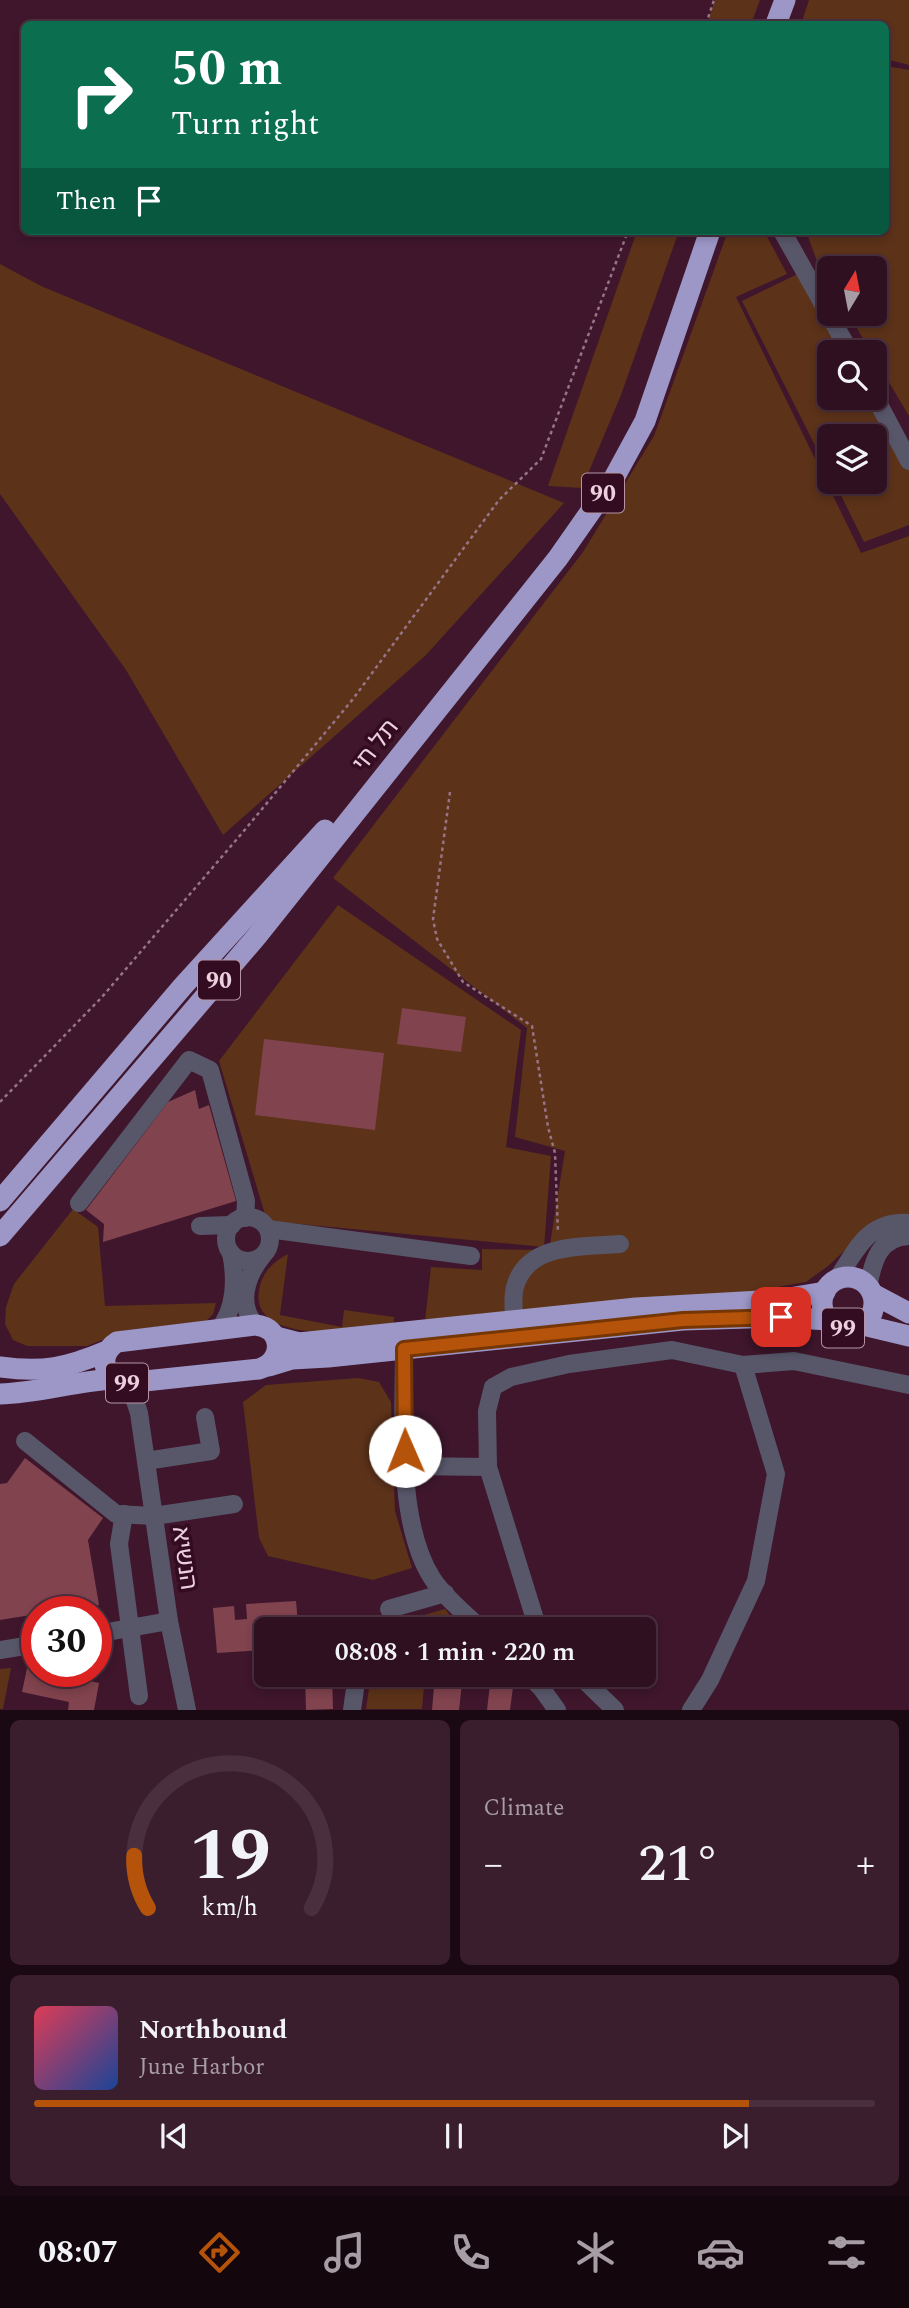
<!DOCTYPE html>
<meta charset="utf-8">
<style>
body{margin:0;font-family:Spectral,"Noto Sans Hebrew",serif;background:#3b1e2e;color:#f1f3f6;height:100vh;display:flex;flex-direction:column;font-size:26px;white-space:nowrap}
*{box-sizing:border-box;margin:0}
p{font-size:23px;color:#a79da5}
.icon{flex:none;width:38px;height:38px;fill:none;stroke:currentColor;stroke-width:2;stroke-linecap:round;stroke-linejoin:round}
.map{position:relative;height:1710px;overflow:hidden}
.side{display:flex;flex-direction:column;gap:10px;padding:10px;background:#1a0912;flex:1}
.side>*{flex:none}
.hud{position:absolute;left:21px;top:21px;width:868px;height:214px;border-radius:10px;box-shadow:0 4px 10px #0003,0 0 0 2px #4a303f;background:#0b6e4f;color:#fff;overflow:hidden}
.needle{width:46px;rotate:10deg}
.buttons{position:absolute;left:817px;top:256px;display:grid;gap:14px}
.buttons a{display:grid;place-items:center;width:70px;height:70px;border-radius:10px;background:#2f1021;box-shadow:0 4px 10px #0003,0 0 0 2px #4a303f;font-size:35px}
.speed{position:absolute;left:21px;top:1596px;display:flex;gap:14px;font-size:35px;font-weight:700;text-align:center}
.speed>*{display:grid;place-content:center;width:91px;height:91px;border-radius:50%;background:#2f1021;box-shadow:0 4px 10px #0003,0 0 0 2px #4a303f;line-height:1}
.speed .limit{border:10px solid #d22;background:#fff;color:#111}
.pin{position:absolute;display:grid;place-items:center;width:60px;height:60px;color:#fff;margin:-30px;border-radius:14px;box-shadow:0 4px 10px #0006}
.me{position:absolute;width:77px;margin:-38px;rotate:359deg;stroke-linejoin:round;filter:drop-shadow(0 0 5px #0008)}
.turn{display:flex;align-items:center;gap:24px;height:147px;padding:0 35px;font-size:32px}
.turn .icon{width:91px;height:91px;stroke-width:2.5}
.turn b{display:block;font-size:49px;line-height:60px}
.then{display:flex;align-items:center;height:66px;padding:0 35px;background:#0003;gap:14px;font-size:26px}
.big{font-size:52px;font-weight:600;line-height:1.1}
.side .card{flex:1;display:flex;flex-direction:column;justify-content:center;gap:10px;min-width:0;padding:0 24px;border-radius:10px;background:#3b1e2e}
.side .dial{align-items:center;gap:0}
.dial svg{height:182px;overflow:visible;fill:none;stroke:#4a303f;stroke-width:7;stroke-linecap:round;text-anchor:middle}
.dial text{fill:#f1f3f6;stroke:none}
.song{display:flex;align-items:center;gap:21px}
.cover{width:84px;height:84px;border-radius:10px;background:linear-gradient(135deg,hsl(350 70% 55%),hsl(220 70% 35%))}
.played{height:7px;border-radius:4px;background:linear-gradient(90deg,#b45309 85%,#4a303f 85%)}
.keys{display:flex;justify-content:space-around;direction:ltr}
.heat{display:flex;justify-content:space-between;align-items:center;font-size:38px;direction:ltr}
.side .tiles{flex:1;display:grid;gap:10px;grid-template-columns:1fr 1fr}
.card:last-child{grid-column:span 2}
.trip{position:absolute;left:254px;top:1617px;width:402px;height:70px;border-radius:10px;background:#2f1021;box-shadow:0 4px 10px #0003,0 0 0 2px #4a303f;font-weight:600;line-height:70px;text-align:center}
.tabs{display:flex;height:112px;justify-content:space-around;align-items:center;background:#13060d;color:#a79da5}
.tabs .icon{width:49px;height:49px}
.tabs .on{color:#b45309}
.tabs b{font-size:32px;color:#f1f3f6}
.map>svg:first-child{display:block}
.green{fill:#5c3219}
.building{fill:#81434e}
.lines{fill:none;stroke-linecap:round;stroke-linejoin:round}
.path{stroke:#977486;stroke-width:2.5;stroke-dasharray:3.5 3.5;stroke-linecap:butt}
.minor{stroke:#58576a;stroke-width:18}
.highway{stroke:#9c97c7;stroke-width:21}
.route-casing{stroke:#753606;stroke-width:18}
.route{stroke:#b45309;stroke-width:12}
.labels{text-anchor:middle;stroke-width:7;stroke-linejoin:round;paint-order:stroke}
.shield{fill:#340c22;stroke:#b595a5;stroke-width:2}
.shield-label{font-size:23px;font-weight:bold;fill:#ecd0dd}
.street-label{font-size:24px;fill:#ecd0dd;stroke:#340c22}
</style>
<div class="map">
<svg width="909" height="1710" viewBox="0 0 909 1710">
<rect width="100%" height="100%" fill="#3f162c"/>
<g class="green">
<path d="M715,0H760L751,24H707Z"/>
<path d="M809,0H909V65L886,59V24H801Z"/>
<path d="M886,66L909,70V416L875,359V352H871L848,313H875V268H830L829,282L818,264L806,231H886Z"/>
<path d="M637,231H679L621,395L582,488L548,486Z"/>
<path d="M728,231H764L787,274L736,297L861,553L909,536V1216L879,1219L828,1266L806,1282L744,1293L425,1321L431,1267L482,1270V1249L549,1250L565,1151L515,1137L527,1028L333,878L583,552L654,436Z"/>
<path d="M0,264L41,286L564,503L425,656L223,835L126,670L0,494Z"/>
<path d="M806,270L850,352H830V397H875L909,461V525L864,542L834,481H875V436H830L829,473L742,301Z"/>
<path d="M338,905L521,1030L506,1147L551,1156L544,1247L267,1221L219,1061Z"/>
<path d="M73,1209L98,1227L105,1306L216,1303L213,1314L206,1321L128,1330L87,1346H27L13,1340L5,1324L6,1307L14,1284Z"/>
<path d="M288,1254L280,1315L342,1327L344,1310L394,1317L393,1330C360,1331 249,1346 259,1290C262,1272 273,1262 288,1254Z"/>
<path d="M358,1378L379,1382L391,1402L395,1511L412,1568L373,1580L268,1556L259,1538L243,1402L266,1385Z"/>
<path d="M445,1609L461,1629H378V1628Z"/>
<path d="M11,1668L3,1709H0V1669Z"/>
<path d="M371,1675H425L422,1709H366Z"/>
</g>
<g class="building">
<path d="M402,1008L466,1017L461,1052L397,1044Z"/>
<path d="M264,1039L384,1053L375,1130L255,1115Z"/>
<path d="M195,1090L199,1109L209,1105L236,1201L103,1242L104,1224L86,1210L168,1102Z"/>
<path d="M25,1458L103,1518L88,1540L99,1605L54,1612H37V1614L0,1620V1484L7,1483Z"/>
<path d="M296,1601L298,1623L344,1619L345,1629H266V1650L217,1653L213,1608L234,1606L235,1620L247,1619L246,1604Z"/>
<path d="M27,1668L99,1683L94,1710H68L69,1702L22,1692Z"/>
<path d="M305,1675H332L333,1709L306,1710Z"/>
<path d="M435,1675H463L459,1710H432Z"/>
<path d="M490,1684L513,1687L510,1710H487Z"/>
</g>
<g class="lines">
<g class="path">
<path d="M706,24L714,0"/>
<path d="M450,792L433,919L437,939L463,982L532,1026L548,1127L555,1153L558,1233"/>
<path d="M0,1102L102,997L243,832L353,699L499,500L541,459L628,231"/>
</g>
<g class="minor">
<path d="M782,231L850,352"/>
<path d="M875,397L909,461"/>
<path d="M79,1203L189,1060L210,1070L246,1201L245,1218"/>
<circle cx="248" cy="1239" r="22"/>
<path d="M200,1226L232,1225"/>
<path d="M268,1229L471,1256"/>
<path d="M836,1281C856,1250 868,1220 909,1223"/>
<path d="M868,1287C873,1261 879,1237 909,1236"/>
<path d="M514,1321C514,1310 512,1298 515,1287C527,1242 584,1247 620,1244"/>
<path d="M256,1325C237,1306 246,1277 261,1258"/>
<path d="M218,1330C236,1310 236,1278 231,1253"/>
<path d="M404,1349C404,1415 396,1522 432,1578C444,1597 465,1613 481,1629"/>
<path d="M129,1383L139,1413L169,1621L187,1710"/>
<path d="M25,1441L116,1514L154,1516L234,1504"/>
<path d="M146,1461L211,1451L205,1417"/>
<path d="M406,1466L488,1467"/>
<path d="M124,1514L119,1544L139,1696"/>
<path d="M389,1609L445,1593"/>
<path d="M538,1629L488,1467L487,1411L493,1387L511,1377L569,1364L672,1350L743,1365L794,1361L909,1385"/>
<path d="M96,1634L169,1621"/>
<path d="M0,1650L37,1644"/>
<path d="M528,1675L542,1689L557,1710"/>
<path d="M579,1675L615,1710"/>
<path d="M352,1710L357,1675"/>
<path d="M691,1710L710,1680L756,1581L776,1474L743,1365"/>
</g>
<g class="highway">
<path d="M776,24L785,0"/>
<path d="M0,1201L183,986L325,830"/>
<path d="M0,1236L257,936L558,558L614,478L645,421L710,231"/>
<circle cx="848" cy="1303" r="26"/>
<path d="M873,1294L909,1313"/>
<path d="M256,1325C283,1328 285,1361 259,1369L126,1383C103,1380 97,1355 117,1342Z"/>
<path d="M863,1325L909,1336"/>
<path d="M276,1337L299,1343L636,1308L777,1300L825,1292"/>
<path d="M269,1366L292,1359L328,1357L683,1320L781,1317L828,1320"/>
<path d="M0,1367C43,1373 67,1368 107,1351"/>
<path d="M0,1394C39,1393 75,1381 114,1379"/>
</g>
</g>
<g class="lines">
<g class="route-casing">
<path id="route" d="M405,1451L404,1349L683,1320L781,1317"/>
</g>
<use href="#route" class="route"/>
</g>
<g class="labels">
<g class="shield">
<rect x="582" y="473.5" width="42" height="39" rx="5"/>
<rect x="198" y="960.5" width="42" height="39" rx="5"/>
<rect x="822" y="1308.5" width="42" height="39" rx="5"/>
<rect x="106" y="1363.5" width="42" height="39" rx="5"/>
</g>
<g class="shield-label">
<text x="603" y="501">90</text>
<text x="219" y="988">90</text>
<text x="843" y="1336">99</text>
<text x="127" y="1391">99</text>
</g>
<g class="street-label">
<text transform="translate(375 745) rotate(-52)" y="8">תל חי</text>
<text transform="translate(185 1558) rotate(82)" y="8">הנשיא</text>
</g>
</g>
</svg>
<div class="buttons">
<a><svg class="needle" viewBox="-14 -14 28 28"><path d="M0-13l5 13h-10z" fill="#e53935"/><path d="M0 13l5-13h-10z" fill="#a79da5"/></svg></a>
<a><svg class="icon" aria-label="search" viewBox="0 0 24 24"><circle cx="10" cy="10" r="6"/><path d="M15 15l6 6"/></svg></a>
<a><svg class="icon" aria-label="layers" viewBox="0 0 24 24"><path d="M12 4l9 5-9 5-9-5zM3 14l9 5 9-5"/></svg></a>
</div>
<div class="speed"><div class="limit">30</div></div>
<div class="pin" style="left:781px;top:1317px;background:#d93025"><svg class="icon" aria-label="arrive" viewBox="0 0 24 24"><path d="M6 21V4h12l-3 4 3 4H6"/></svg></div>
<svg class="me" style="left:405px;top:1451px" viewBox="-20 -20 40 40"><circle r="19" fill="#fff"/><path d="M0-13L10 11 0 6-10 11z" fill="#b45309"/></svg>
<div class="trip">08:08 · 1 min · 220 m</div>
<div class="hud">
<div class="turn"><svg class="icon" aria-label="right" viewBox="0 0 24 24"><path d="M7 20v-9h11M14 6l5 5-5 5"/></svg><div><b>50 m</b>Turn right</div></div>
<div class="then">Then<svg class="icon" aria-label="arrive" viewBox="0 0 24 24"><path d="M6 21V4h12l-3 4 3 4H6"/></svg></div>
</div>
</div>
<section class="side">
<div class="tiles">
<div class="card dial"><svg viewBox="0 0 100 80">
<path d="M14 69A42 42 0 1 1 86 69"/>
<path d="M14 69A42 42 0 0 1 8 46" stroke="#b45309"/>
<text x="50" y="56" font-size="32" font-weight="700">19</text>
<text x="50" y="72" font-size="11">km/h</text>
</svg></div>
<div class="card"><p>Climate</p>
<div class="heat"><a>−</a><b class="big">21°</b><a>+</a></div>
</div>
<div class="card">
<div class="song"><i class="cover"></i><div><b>Northbound</b><p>June Harbor</p></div></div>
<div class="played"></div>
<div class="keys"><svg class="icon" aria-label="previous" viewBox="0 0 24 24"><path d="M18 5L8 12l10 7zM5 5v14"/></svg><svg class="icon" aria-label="pause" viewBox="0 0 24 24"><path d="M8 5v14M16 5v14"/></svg><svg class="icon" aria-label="next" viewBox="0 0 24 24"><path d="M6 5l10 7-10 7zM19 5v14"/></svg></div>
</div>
</div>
</section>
<nav class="tabs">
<b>08:07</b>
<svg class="icon on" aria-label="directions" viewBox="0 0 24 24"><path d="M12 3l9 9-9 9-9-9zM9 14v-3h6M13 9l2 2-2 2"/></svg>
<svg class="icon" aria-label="music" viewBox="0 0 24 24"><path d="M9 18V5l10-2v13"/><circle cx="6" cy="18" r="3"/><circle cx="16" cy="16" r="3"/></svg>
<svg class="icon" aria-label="phone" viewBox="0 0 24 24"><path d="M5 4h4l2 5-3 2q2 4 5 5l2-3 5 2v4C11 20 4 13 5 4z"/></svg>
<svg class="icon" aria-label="climate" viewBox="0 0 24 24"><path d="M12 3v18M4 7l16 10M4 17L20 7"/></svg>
<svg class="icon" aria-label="car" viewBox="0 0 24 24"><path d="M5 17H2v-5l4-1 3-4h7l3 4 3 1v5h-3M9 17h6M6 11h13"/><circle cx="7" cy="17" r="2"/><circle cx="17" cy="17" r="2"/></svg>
<svg class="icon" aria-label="filters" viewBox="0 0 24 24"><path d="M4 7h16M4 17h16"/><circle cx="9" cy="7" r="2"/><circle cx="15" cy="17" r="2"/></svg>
</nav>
